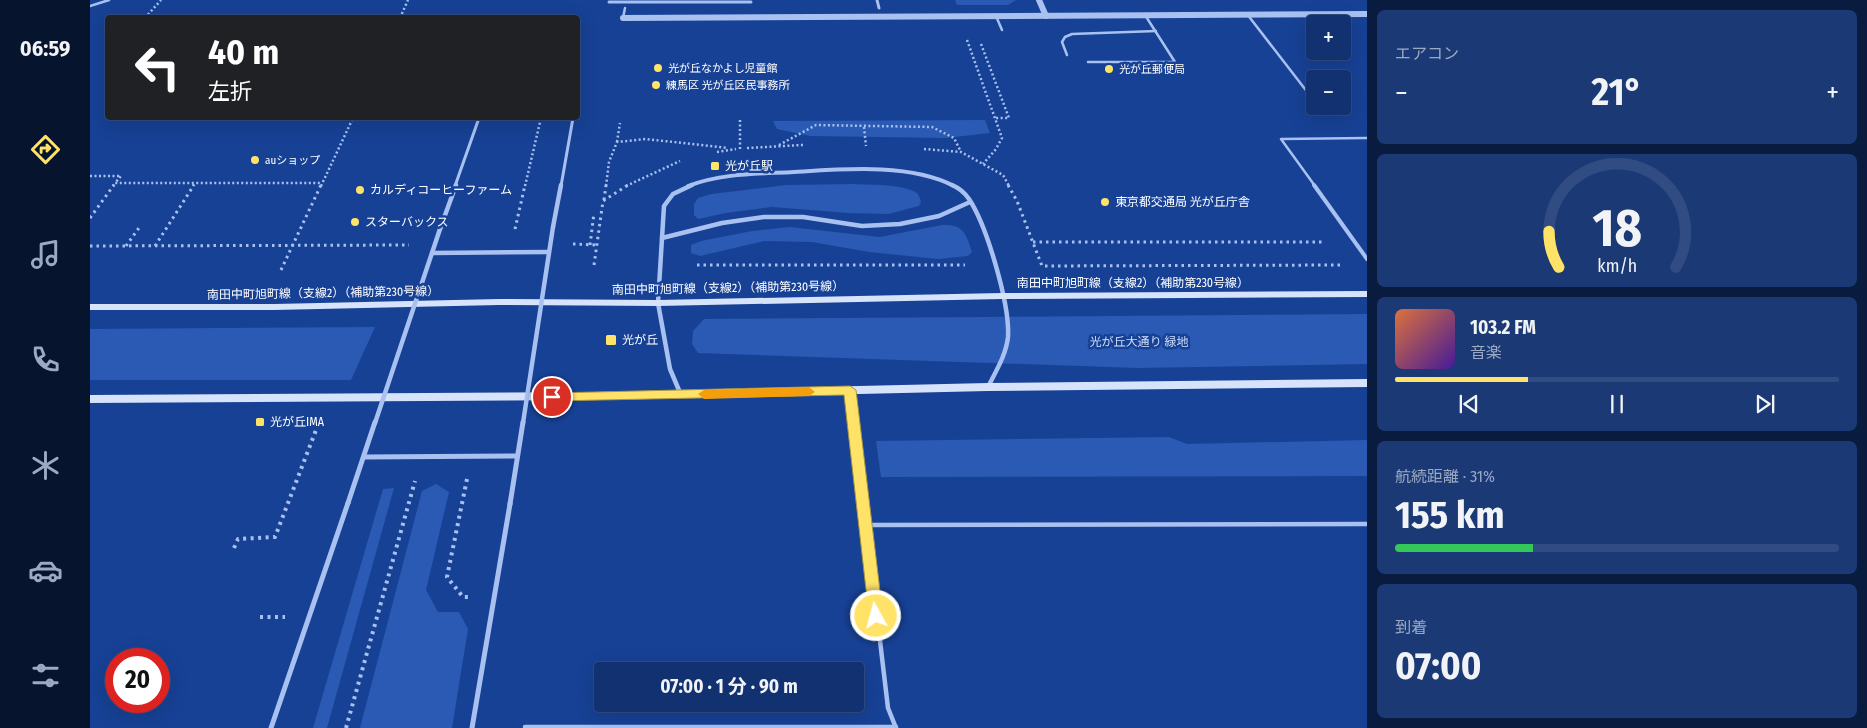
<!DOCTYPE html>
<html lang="ja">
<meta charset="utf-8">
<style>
body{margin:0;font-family:"Fira Sans Condensed","Noto Sans JP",sans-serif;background:#1a3975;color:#f1f3f6;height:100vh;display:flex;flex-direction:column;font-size:19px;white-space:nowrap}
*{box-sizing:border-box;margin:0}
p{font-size:16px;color:#9ca9c3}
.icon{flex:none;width:28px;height:28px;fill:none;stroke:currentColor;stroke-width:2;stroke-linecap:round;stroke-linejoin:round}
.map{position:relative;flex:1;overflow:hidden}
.panel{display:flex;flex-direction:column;gap:10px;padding:10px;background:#091b3e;width:500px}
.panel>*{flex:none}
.hud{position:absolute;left:15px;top:15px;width:475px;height:105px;border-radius:5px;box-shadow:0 5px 20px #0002,0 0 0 1px #304c83;background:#202124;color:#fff;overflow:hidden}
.fabs{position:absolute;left:1216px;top:15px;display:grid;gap:10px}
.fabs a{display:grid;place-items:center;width:45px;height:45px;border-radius:5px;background:#113170;box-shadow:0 5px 20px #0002,0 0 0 1px #304c83;font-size:25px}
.speed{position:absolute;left:15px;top:648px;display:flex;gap:10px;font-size:25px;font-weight:700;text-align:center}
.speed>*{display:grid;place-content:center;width:65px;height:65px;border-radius:50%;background:#113170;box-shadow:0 5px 20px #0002,0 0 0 1px #304c83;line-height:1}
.speed .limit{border:8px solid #d22;background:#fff;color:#111}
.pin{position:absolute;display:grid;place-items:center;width:42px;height:42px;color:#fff;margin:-21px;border:2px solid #fff;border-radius:50%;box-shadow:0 1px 5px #0007}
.me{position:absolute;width:55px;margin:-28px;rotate:353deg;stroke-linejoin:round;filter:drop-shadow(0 0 4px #0008)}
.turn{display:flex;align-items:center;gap:18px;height:105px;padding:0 20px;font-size:22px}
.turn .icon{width:65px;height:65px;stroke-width:2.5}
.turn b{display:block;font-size:35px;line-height:42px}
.big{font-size:38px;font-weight:700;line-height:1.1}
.panel .widget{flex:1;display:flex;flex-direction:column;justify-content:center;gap:8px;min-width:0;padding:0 18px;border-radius:8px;background:#1a3975}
.panel .dial{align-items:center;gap:0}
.dial svg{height:130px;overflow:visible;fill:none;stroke:#304c83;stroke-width:7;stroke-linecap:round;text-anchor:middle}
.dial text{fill:#f1f3f6;stroke:none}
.song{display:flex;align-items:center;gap:15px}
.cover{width:60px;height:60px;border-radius:8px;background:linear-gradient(135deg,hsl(20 70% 55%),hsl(260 70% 35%))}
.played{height:5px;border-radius:2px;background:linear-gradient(90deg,#ffe368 30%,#304c83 30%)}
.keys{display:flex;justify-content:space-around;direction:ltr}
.heat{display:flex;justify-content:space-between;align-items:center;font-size:28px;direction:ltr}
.charge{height:8px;border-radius:4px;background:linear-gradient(90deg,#34c759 31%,#304c83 0)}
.trip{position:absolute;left:504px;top:662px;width:270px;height:50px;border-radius:5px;background:#113170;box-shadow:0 5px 20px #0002,0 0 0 1px #304c83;font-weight:700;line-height:50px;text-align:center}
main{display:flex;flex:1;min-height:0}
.menu{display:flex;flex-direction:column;width:90px;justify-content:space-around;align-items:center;background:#07142d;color:#9ca9c3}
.menu .icon{width:35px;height:35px}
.menu .selected{color:#ffe368}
.menu b{font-size:22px;color:#f1f3f6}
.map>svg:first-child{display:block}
.green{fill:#2a5ab3}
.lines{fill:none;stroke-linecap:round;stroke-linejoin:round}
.path-far2{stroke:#a8c1f1;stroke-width:2.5;stroke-dasharray:2 2.5;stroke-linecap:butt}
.path-far1{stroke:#a8c1f1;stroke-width:3;stroke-dasharray:2.5 4;stroke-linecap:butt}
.path{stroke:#a8c1f1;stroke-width:4;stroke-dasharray:3 4.5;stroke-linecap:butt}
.service-far2{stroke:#a8c1f1;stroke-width:2.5}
.service-far1{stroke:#a8c1f1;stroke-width:4}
.service{stroke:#a8c1f1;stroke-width:4.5}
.pedestrian-far2{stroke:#a8c1f1;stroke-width:3}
.pedestrian-far1{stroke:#a8c1f1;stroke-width:4.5}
.pedestrian{stroke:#a8c1f1;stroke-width:5}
.minor-far1{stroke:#a8c1f1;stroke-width:4}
.minor{stroke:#a8c1f1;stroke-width:4.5}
.tertiary{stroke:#a8c1f1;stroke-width:6}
.secondary{fill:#d7e3fb;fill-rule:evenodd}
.pedestrian-bridge-far1{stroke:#a8c1f1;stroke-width:4.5}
.pedestrian-bridge{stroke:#a8c1f1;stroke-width:5}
.route{fill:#ffe368;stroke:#a69444}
.slow{fill:#f59e0b}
.poi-dot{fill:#ffe368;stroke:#174195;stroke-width:2}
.labels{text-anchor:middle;stroke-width:5;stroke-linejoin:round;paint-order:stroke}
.far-poi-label{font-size:11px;fill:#fff;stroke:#174195;text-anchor:start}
.poi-label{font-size:12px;fill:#fff;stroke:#174195;text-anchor:start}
.street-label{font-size:12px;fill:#fff;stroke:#174195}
.park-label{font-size:12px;fill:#cfdffc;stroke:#174195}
</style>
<main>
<nav class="menu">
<b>06:59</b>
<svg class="icon selected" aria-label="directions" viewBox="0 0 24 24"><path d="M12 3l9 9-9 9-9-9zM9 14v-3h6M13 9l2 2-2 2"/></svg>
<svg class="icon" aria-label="music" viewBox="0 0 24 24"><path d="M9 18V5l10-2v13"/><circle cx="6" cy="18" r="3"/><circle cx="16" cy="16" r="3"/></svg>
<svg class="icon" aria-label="phone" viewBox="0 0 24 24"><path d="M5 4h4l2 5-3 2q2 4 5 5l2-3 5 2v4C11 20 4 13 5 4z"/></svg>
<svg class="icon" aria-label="climate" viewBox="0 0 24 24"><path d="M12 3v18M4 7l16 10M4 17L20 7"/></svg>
<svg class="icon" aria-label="car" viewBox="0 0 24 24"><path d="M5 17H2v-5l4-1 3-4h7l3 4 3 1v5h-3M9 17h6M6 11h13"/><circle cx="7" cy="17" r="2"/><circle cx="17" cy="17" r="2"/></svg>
<svg class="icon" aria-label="filters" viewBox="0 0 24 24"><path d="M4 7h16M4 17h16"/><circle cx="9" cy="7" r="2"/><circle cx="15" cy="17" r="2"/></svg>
</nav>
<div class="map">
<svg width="1277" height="728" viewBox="0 0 1277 728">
<rect width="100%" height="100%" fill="#174195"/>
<g class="green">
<path d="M865,0H926L918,5H867Z"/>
<path d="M895,120L900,133L856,138L720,136L687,129L683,121Z"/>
<path d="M764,184C779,185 812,184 825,192C829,194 830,198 831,202L829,206L798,214L758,213L682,207L636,213L608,219L604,215V204L608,198L621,194L696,185Z"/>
<path d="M852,225C874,224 876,234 882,252L878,256L848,259L779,252L722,242L674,241L610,256L601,253V245L611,241L662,231L700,227L790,237Z"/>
<path d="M1277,314V364L1048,368L608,353L602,344L603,331L614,319Z"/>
<path d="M285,327L261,380H0V329Z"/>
<path d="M1079,437L1097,444L1277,440V476L791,477L786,441Z"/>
<path d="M346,484L359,492L336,590L348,612H369L378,629L362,728H270L332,491Z"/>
<path d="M304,488L237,728H223L293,489Z"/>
</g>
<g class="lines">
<g class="path-far2">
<path d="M55,18L71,0"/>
<path d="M310,18L318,0"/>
<path d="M877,40L912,138L906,149L893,164"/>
<path d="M891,44L919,118H906"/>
<path d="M650,120V149"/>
<path d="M774,127L776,146"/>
<path d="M527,142L530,123"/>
<path d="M689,145L726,125L842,127L864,138L871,152"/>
<path d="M657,148L713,145"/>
<path d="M834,149L871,152L913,175L919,186"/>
<path d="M627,152L646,149"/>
<path d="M0,176H31L25,183H232"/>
<path d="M23,186L25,183"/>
<path d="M103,186L104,184"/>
<path d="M231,186L263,118"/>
<path d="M435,186L451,118"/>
<path d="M516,186L519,162L527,142L556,139L638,148"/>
<path d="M536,186L590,161"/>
</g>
<g class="path-far1">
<path d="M918,185L927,201L952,266L1252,265"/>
<path d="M514,200L516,185"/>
<path d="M0,218L24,185"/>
<path d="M425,229L435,185"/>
<path d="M943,242H1235"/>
<path d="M483,244L507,245"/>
<path d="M500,245L504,213"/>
<path d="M0,246L319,245"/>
<path d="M36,246L51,225"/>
<path d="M65,246L104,185"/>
<path d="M504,265L513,201L538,185"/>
<path d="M607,265H875"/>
<path d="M191,270L231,185"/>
</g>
<g class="path">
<path d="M377,479L357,577L373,597H380"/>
<path d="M144,548L148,539L185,537L226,430"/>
<path d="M170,617H195"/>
<path d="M256,728L325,481"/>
</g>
<g class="service-far2">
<path d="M0,6L19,0"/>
<path d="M1157,14L1225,102"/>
<path d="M906,16L912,30"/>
<path d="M533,18L535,8"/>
<path d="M977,55L972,42L975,37L982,34L1066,31"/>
<path d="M998,62H1085L1055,15"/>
<path d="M1225,186L1191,139L1277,138"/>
</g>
<g class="service-far1">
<path d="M1224,185L1277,259"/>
<path d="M760,391L764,423"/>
</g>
<g class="service">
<path d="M764,422L798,708L806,728"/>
<path d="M775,525L1277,524"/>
<path d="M435,727H806"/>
</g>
<g class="pedestrian-far2">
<path d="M787,0L789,8"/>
<path d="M519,2H661"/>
<path d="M488,89L489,82"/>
<path d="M365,186L389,118"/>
<path d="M471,186L483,118"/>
</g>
<g class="pedestrian-far1">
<path d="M463,227L471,185"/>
<path d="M350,229L366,185"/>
</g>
<g class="pedestrian">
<path d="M181,728L258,503"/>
<path d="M382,728L420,504"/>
</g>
<path class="minor-far1" d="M598,186C632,173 668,174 704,172C753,169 820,163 864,186"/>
<g class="minor">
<path d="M862,185C869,188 875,193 879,199C897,226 920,305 918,337C916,355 906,371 898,387"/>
<path d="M572,238L632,223L674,217H713L772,226L810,224L849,216L880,202"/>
<path d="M591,395L580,369L568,303L574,206L583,194L602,185"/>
</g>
<g class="tertiary">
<path d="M949,0L956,16"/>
<path d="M533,18L1277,14"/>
</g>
<g class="secondary">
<path d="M1277,291V297L912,299L568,306L409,305L184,310H0V304H184L409,299L568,300L912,293Z"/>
<path d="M1277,379V387L898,391L509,400L0,403V395L509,392L898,383Z"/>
</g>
<g class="pedestrian-bridge-far1">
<path d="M342,253L459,252"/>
<path d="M285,423L350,229"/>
<path d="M433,423L463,227"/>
</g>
<g class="pedestrian-bridge">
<path d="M274,457L427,456"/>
<path d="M258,503L285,422"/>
<path d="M420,504L433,422"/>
</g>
</g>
<path class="route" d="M760,386L766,390L793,616L791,621L786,623L781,621L779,616L754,395L462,401L456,397L462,393Z"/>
<path class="slow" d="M719,387L725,392L719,396L614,399L608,394L614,390Z"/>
<g class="poi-dot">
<circle cx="568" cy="68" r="5"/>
<circle cx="1019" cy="69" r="5"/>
<circle cx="566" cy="85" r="5"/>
<circle cx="165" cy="160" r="5"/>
<rect x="620" y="161" width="10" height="10" rx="2.5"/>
<circle cx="270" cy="190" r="5"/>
<circle cx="1015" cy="202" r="5"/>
<circle cx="265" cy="222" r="5"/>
<rect x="515" y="334" width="12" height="12" rx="2.5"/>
<rect x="165" y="417" width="10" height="10" rx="2.5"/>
</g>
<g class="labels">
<g class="far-poi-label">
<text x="578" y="72">光が丘なかよし児童館</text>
<text x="1029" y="73">光が丘郵便局</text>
<text x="576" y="89">練馬区 光が丘区民事務所</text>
<text x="175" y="164">auショップ</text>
</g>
<g class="poi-label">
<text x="635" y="170">光が丘駅</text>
<text x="280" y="194">カルディコーヒーファーム</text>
<text x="1025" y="206">東京都交通局 光が丘庁舎</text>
<text x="275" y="226">スターバックス</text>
<text x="532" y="344">光が丘</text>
<text x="180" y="426">光が丘IMA</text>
</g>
<g class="street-label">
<text x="1043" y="287">南田中町旭町線（支線2）（補助第230号線）</text>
<text transform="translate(638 288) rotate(-1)" y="4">南田中町旭町線（支線2）（補助第230号線）</text>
<text transform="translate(233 293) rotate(-1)" y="4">南田中町旭町線（支線2）（補助第230号線）</text>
</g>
<g class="park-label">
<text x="1049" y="346">光が丘大通り 緑地</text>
</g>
</g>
</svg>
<div class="fabs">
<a>+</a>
<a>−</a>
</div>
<div class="speed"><div class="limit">20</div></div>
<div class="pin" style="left:462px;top:397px;background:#d93025"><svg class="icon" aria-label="arrive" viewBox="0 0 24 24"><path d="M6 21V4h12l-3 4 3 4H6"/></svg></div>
<svg class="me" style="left:786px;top:616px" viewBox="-20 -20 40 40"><circle r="17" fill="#ffe368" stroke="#fff" stroke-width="3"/><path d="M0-11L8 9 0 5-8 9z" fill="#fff"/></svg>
<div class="trip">07:00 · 1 分 · 90 m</div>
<div class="hud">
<div class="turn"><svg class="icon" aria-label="left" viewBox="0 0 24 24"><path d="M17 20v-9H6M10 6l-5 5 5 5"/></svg><div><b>40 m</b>左折</div></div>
</div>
</div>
<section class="panel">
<div class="widget"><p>エアコン</p>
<div class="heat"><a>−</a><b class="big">21°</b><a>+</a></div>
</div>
<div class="widget dial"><svg viewBox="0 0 100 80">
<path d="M14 69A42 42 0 1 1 86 69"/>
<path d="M14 69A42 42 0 0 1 8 47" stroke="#ffe368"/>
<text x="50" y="56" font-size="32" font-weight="700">18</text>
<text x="50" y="72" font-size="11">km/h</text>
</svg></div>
<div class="widget">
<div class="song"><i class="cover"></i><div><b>103.2 FM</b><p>音楽</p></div></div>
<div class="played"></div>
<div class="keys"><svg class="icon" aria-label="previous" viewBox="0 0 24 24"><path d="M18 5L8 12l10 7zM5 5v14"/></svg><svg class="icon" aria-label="pause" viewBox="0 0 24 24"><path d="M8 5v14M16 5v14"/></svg><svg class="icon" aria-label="next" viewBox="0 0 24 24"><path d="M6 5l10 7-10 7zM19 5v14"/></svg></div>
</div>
<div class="widget"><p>航続距離 · 31%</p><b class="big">155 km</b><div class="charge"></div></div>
<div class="widget"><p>到着</p><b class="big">07:00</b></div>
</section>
</main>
